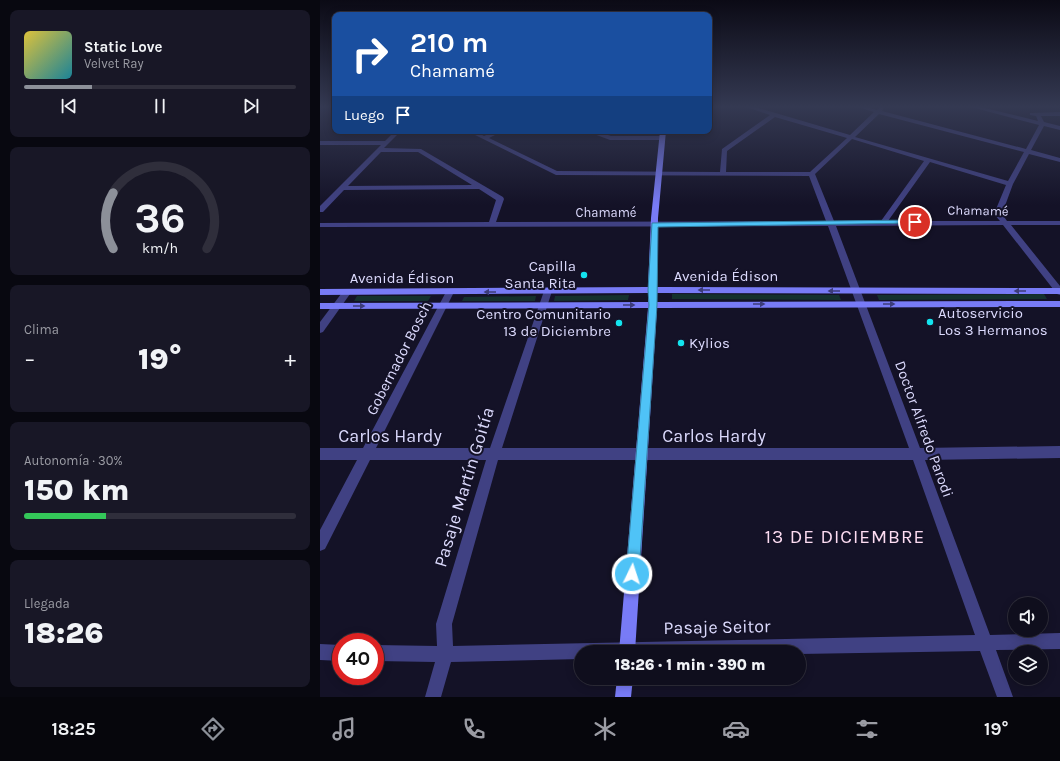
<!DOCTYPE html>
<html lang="es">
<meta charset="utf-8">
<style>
body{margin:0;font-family:Karla,sans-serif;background:#181726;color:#f1f3f6;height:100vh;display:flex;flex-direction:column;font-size:15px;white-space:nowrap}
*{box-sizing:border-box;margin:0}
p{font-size:13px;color:#9b9ca4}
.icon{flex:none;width:22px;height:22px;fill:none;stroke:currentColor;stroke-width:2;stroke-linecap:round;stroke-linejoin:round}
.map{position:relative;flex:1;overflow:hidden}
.sheet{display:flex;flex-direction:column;gap:10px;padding:10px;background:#080810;width:320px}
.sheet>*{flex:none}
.top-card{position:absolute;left:12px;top:12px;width:380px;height:122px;border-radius:8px;box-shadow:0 2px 10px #0003,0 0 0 1px #2f2e3b;background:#1a4fa0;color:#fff;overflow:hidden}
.controls{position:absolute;left:688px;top:597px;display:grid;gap:8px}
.controls a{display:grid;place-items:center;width:40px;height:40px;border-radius:50%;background:#0f0e1d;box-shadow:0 2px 10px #0003,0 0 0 1px #2f2e3b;font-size:20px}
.speed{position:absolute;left:12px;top:633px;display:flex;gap:8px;font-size:20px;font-weight:700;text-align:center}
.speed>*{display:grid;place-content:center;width:52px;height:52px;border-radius:50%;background:#0f0e1d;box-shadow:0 2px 10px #0003,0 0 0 1px #2f2e3b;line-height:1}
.speed .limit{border:6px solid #d22;background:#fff;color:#111}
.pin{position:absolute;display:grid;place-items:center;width:34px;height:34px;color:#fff;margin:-17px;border:2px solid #fff;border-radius:50%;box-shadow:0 1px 4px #0007}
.me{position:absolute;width:44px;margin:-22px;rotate:4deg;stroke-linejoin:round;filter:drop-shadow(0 0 3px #0008)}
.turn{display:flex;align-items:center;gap:14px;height:84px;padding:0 12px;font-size:18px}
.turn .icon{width:52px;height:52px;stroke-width:2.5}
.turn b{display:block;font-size:28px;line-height:34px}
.then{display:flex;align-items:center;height:38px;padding:0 12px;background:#0003;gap:8px;font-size:15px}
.big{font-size:30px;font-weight:800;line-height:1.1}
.sheet .card{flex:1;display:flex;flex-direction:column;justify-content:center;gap:6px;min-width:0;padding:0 14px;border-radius:8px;background:#181726}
.sheet .dial{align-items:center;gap:0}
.dial svg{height:104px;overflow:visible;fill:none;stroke:#2f2e3b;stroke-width:7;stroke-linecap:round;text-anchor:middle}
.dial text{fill:#f1f3f6;stroke:none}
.song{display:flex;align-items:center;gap:12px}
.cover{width:48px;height:48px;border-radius:6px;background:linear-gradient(135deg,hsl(50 70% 55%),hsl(190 70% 35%))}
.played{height:4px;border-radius:2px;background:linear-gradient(90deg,#8c9099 25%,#2f2e3b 25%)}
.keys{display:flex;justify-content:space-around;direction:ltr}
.heat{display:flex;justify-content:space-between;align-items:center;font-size:22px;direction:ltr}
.charge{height:6px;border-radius:3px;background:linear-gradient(90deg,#34c759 30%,#2f2e3b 0)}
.trip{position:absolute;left:254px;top:645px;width:232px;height:40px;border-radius:20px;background:#0f0e1d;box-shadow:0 2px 10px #0003,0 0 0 1px #2f2e3b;font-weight:800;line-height:40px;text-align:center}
.tabs{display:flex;height:64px;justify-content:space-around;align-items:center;background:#06060c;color:#9b9ca4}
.tabs .icon{width:28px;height:28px}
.tabs .active{color:#8c9099}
.tabs b{font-size:18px;color:#f1f3f6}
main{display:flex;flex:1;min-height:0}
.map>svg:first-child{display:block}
.green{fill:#15312e}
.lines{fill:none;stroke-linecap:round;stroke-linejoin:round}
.street{fill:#404183;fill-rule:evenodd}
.secondary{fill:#787bf6;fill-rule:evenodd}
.oneway{fill:#3c3c7a}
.route{fill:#4fc3f7;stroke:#337fa1}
.poi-dot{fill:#13e4ef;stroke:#141227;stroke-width:1.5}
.labels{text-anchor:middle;stroke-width:4;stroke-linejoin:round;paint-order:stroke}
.far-street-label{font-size:13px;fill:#dcdafd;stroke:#141227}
.poi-label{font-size:15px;fill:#dcdafd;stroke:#141227;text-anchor:end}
.street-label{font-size:15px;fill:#dcdafd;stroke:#141227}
.near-street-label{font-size:18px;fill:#dcdafd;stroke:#141227}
.near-neighbourhood-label{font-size:19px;letter-spacing:1px;fill:#fddcf2;stroke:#141227}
</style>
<main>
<section class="sheet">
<div class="card">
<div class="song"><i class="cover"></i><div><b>Static Love</b><p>Velvet Ray</p></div></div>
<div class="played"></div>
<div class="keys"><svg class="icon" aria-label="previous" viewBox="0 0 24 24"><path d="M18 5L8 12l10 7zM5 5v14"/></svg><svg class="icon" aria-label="pause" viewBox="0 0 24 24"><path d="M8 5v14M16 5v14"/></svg><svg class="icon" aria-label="next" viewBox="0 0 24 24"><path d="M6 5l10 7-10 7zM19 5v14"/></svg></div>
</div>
<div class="card dial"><svg viewBox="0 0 100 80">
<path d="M14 69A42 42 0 1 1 86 69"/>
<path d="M14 69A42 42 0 0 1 14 26" stroke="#8c9099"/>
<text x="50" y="56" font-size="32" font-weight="700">36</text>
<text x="50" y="72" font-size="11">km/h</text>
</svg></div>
<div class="card"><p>Clima</p>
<div class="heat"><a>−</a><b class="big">19°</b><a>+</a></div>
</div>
<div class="card"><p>Autonomía · 30%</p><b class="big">150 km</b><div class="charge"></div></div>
<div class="card"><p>Llegada</p><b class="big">18:26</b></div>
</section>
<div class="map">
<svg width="740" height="697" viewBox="0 0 740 697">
<rect width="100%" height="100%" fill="#141227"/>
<g class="green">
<path d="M352,294L519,295L521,300L352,299Z"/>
<path d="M724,294L727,299L559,300L557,295Z"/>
<path d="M309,295L308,300L234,301L235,296Z"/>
<path d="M37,296H111L108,301H34Z"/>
<path d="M216,296L215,301H142L144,297Z"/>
</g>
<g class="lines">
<g class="street">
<path d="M426,107H435L530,135L554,112L538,107H547L557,110L560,107H564L562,111L706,149L719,125L651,107H661L718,121L716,116L710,115V113L740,112V116H721L724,122L740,126V130L724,126L711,150L740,158V162L709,154L693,184L682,214L687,221H740V225H691L740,286V295L737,294L683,225L516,226L600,448L740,446V458L605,460L670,635L740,633V649L676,650L693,697H677L660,651L479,654V652H261V659L131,662L121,697H105L115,662L55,661V645L117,646L116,624L166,460H50L5,549L0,551V530L37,460H0V448H43L127,290H133L134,292L56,448H170L224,291L228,288L232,291L182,448H589L508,226L0,227V223L169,222L176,200L159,189L24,190L3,212H0V206L61,145H0V141H65L75,131H81L64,148L101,149L183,197L184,199L176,222L506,221L489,176L236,175L147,131H155L164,136L175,131H183L169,138L237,171L400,172L402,149L450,115ZM559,114L704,152L688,181L535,137ZM455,117L527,138L490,172H406L407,151ZM532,139L604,161L561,221H514L495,174ZM61,152H98L152,185L28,186ZM610,162L686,185L674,214L680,221H568ZM178,460H593L655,635L133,646L132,624Z"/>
<path d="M266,131H275L291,136H342L345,138L342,140H290Z"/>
<path d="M27,289L30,290L31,292L30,294L3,332L0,333V322L24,290Z"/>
<path d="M0,644L21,645V661L0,660Z"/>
</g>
<g class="secondary">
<path d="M340,131H346L338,218L337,287L740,288V294L337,293V302L740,301V307L337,308L315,652H299L328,308L0,309V303L328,302V293L0,295V289L328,287L331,218Z"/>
<path d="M297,678H313L311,697H295Z"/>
</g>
</g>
<defs><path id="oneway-solid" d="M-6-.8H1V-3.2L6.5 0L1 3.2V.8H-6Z"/></defs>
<g class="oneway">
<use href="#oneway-solid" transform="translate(384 290) rotate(-180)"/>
<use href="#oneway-solid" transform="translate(514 291) rotate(-180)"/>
<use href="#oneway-solid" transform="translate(700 291) rotate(-180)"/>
<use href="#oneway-solid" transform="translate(170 292) rotate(180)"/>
<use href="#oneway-solid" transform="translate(439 304)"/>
<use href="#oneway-solid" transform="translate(569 304)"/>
<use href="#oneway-solid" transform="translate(309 305)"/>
<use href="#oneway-solid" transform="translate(39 306)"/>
</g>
<linearGradient id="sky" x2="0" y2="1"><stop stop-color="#0b0a15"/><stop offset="0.52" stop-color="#343952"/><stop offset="1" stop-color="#343952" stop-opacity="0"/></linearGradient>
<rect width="740" height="205" fill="url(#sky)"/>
<path class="route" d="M595,220L598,222L597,223L338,227L337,305L319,574L317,579L312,581L308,579L306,574L329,305L328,290L332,223Z"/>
<g class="poi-dot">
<circle cx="264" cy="275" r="4"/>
<circle cx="610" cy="322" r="4"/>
<circle cx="299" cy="323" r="4"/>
<circle cx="361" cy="343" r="4"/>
</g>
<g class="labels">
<g class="far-street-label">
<text transform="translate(658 210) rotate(1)" y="5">Chamamé</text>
<text x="286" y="217">Chamamé</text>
</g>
<g class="poi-label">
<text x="256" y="271">Capilla<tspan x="256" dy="17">Santa Rita</tspan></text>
<text x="618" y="318" text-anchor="start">Autoservicio<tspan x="618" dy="17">Los 3 Hermanos</tspan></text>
<text x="291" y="319">Centro Comunitario<tspan x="291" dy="17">13 de Diciembre</tspan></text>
<text x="369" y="348" text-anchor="start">Kylios</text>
</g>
<g class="street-label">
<text x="406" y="281">Avenida Édison</text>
<text x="82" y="283">Avenida Édison</text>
<text transform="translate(79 358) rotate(-63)" y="5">Gobernador Bosch</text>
<text transform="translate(604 429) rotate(70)" y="5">Doctor Alfredo Parodi</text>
</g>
<g class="near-street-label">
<text x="70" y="442">Carlos Hardy</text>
<text x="394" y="442">Carlos Hardy</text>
<text transform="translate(144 487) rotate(-73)" y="6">Pasaje Martín Goitía</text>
<text transform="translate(397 627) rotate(-1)" y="6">Pasaje Seitor</text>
</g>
<g class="near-neighbourhood-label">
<text x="525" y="543">13 DE DICIEMBRE</text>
</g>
</g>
</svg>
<div class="controls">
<a><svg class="icon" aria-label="sound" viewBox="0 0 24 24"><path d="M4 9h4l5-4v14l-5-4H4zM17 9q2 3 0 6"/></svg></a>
<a><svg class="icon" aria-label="layers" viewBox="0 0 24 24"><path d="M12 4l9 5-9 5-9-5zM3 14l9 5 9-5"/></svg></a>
</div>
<div class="speed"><div class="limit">40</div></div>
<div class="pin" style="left:595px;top:222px;background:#d93025"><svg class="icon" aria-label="arrive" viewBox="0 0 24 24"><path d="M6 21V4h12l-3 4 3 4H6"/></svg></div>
<svg class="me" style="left:312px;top:574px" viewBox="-20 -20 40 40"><circle r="17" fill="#4fc3f7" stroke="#fff" stroke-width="3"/><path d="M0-11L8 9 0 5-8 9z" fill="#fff"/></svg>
<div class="trip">18:26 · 1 min · 390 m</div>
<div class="top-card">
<div class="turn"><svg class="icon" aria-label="right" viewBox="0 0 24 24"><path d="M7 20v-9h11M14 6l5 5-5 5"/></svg><div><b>210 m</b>Chamamé</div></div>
<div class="then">Luego<svg class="icon" aria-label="arrive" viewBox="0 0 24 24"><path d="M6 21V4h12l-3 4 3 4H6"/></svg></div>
</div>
</div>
</main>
<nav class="tabs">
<b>18:25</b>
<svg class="icon active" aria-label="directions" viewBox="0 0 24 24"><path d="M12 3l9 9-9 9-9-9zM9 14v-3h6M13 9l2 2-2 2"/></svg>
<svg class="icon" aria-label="music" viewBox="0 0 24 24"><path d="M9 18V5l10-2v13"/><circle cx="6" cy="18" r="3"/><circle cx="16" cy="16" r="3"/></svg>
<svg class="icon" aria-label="phone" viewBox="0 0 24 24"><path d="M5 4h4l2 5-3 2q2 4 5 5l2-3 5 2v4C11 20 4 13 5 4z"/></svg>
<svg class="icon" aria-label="climate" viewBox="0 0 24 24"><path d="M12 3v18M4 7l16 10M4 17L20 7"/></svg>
<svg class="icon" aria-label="car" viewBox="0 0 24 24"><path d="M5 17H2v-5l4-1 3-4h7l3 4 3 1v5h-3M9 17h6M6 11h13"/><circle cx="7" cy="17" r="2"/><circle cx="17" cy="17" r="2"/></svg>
<svg class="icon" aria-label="filters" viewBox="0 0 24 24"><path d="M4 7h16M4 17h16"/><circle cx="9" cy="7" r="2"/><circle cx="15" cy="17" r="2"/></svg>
<b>19°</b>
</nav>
